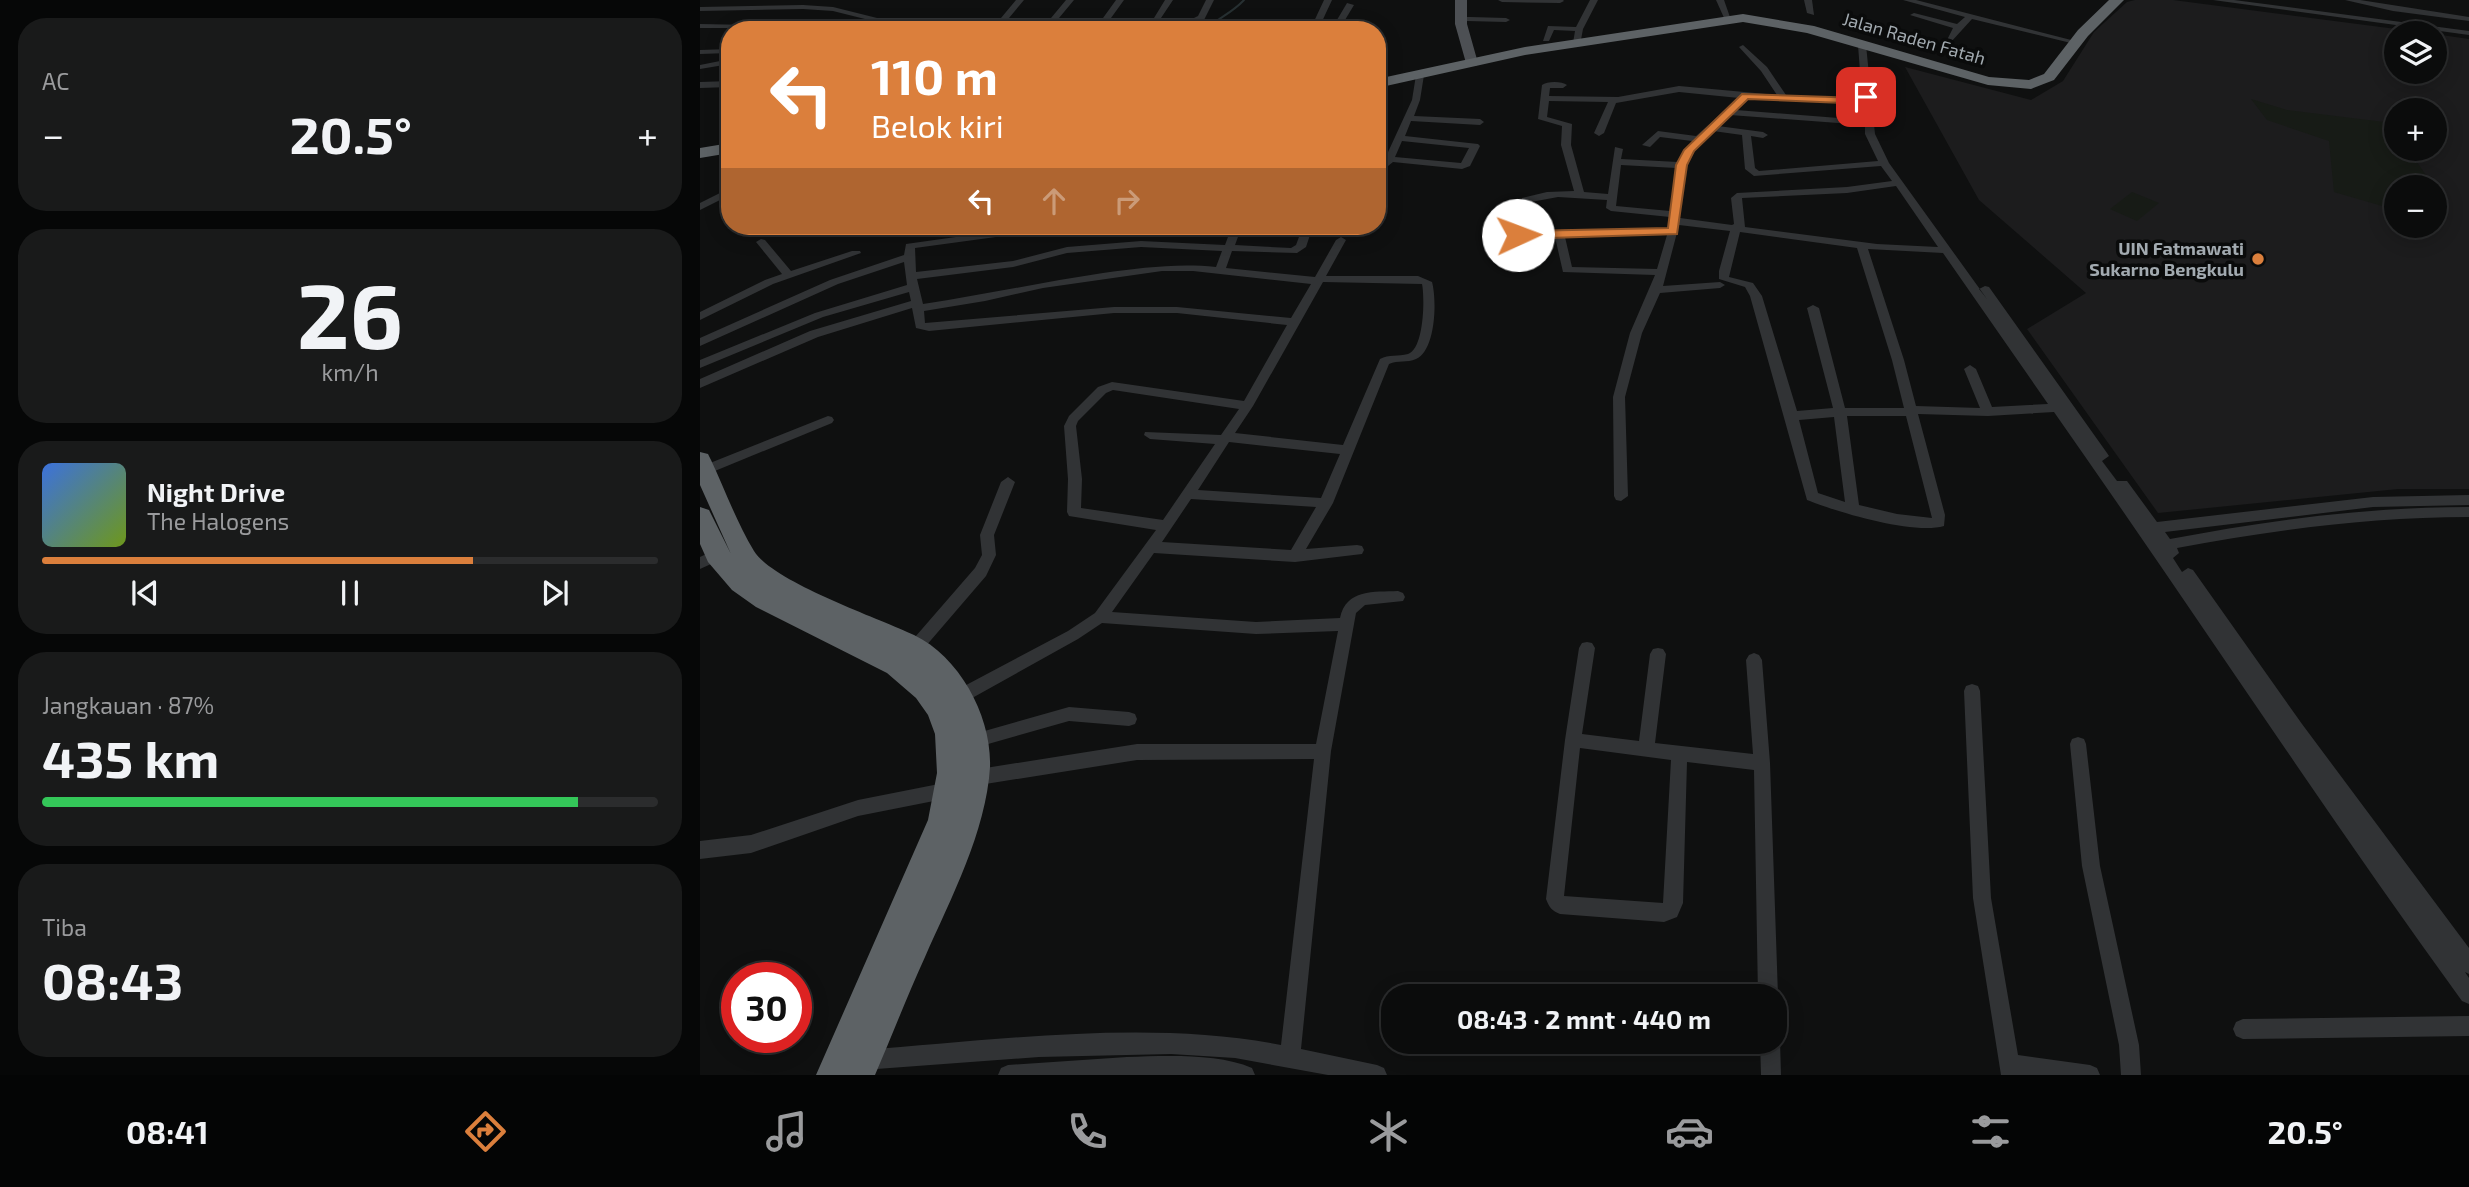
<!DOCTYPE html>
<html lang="id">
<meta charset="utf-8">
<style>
body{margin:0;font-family:"Exo 2",sans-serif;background:#191a1a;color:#f1f3f6;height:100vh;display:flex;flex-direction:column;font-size:26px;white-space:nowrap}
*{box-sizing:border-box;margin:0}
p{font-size:23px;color:#9a9b9d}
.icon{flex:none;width:38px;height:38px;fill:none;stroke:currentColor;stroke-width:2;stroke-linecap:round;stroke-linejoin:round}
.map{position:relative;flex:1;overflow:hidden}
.panel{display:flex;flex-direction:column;gap:18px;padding:18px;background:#060707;width:700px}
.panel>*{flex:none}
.top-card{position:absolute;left:21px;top:21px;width:665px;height:214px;border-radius:28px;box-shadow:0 4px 18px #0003,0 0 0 2px #2b2c2d;background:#db7f3c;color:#fff;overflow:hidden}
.fabs{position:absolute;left:1684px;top:21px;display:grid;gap:14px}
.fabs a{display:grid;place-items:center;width:63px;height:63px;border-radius:50%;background:#0b0c0c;box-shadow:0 4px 18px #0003,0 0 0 2px #2b2c2d;font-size:35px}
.speed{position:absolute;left:21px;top:962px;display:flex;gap:14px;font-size:35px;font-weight:700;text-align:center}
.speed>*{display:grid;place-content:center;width:91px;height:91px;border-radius:50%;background:#0b0c0c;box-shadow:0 4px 18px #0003,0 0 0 2px #2b2c2d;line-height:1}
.speed .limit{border:10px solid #d22;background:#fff;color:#111}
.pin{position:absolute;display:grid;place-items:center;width:60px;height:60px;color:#fff;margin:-30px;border-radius:14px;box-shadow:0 4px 10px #0006}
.me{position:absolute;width:77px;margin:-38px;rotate:88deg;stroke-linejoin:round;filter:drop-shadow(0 0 5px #0008)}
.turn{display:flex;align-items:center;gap:24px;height:147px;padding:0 35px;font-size:32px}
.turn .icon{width:91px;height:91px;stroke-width:2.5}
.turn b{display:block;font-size:49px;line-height:60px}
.lanes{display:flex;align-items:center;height:66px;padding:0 35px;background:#0003;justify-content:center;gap:35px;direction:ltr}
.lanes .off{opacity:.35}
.big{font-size:52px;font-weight:700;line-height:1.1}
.panel .widget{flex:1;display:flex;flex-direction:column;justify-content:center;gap:10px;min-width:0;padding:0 24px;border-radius:28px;background:#191a1a}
.panel .dial{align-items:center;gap:0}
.dial b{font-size:91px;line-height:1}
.song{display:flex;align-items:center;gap:21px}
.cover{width:84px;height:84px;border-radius:10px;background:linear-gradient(135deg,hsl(220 70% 55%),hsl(80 70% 35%))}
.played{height:7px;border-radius:4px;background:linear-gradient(90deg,#db7f3c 70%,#2b2c2d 70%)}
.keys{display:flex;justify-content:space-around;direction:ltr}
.heat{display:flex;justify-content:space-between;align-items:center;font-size:38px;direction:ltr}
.charge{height:10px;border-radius:5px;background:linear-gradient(90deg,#34c759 87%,#2b2c2d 0)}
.trip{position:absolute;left:681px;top:984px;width:406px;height:70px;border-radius:28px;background:#0b0c0c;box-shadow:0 4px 18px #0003,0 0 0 2px #2b2c2d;font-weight:700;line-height:70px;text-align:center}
.tabs{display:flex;height:112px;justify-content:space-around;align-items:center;background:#040505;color:#9a9b9d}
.tabs .icon{width:49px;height:49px}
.tabs .on{color:#db7f3c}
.tabs b{font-size:32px;color:#f1f3f6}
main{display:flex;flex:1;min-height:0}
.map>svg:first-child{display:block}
.built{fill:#1c1c1d;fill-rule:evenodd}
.green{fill:#171b16}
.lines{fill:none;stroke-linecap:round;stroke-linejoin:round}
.stream{stroke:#273032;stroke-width:2}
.street{fill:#313335;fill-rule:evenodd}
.primary{fill:#4d5054;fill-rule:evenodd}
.highway{fill:#5d6265;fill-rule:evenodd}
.route{fill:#db7f3c;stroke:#8e5327;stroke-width:2}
.poi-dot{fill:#db7f3c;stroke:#0a0b0b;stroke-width:2.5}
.labels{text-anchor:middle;stroke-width:7;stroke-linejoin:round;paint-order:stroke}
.far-street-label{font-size:18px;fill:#a2aab0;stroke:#0a0b0b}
.far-poi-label{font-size:18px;font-weight:bold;fill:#a2aab0;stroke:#0a0b0b;text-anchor:end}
</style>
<main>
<section class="panel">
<div class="widget"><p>AC</p>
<div class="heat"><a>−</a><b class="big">20.5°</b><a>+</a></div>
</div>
<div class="widget dial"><b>26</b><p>km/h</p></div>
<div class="widget">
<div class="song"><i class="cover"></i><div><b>Night Drive</b><p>The Halogens</p></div></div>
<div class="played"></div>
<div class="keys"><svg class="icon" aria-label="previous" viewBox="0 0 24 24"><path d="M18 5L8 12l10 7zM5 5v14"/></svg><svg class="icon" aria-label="pause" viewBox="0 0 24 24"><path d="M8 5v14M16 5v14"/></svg><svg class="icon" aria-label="next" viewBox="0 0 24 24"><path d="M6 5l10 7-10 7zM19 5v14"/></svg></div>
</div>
<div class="widget"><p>Jangkauan · 87%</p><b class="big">435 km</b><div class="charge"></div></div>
<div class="widget"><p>Tiba</p><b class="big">08:43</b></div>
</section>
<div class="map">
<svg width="1769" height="1075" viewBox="0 0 1769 1075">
<rect width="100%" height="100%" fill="#0f1010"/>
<g class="built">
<path d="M1435,0H1473L1727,33H1696V72H1734V34L1769,39V489H1698L1458,513L1327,329L1386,293L1279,200L1205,67L1331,100L1363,81L1394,32L1427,2ZM1696,110H1734V149H1696ZM1696,187H1734V226H1696Z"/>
<path d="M467,18L460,30H344L353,20Z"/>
</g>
<g class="green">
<path d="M1551,99L1587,110L1692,123L1696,130V149H1708L1734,187H1696V210L1634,192L1629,141L1567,120Z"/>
<path d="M1432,192L1459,203L1437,221L1410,209Z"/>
</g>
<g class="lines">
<path class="stream" d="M505,30C518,18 532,13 544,0"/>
<g class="street">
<path d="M316,0H324L309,18H351L366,0H374L359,18H403L416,0H424L411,18H454L465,0H473L461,18H494L498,16L506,0H514L504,20L494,22H356L349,30H341L347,22H177L133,11L103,9L0,11V7L103,5L133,7L177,18H301Z"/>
<path d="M624,0H632L618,30H610Z"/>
<path d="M798,0H863L864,1L860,3L802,2Z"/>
<path d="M890,0H898L883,29L880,45L873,43L875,31L854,30L849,41H843L848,26L876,27Z"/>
<path d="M1016,0H1024L1031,20H1025Z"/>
<path d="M1104,0H1112L1114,15L1107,13Z"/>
<path d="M1203,0H1216L1379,42L1375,44L1272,19L1251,42L1247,40L1253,28L1210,15L1214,13L1257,24L1265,17Z"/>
<path d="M1513,0H1534L1769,31V35Z"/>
<path d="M1645,0H1660L1769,17V21L1693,11Z"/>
<path d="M647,3L654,5L639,30H631Z"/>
<path d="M770,17L806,18L810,20L806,22L767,21V17Z"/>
<path d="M0,24L109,26L113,28H0Z"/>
<path d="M1162,43L1166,45L1175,134L1189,163L1287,299L1279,289L1285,286L1289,287L1407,453L1409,456L1402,461L1417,481H1427L1457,522L1673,497L1769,495V505L1673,507L1465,532L1470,539C1569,520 1668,507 1769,507V517C1670,517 1573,530 1477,548L1479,553L1473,558L1482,572L1488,568L1493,570L1602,724L1769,948V974L1765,972L1769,978V1004L1762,1001C1622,808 1491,607 1354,412L1288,416L1218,414L1245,515L1244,526C1213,535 1137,512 1107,500L1050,296L1045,287L1019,279V271L1030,231L979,225L963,286L1020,282L1025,285L1020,288L960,293L942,333L925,397L928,496L921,501L916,500L914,496L913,397L930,333L955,275L863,272L855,237L818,238L813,235L818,232L968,229L970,217L911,211L906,208L907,200L858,197L831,202L830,211H822V198L847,192L874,191L861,145L862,126L838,119L842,85C847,81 862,81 867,85L863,88H850L849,96L918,97L979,86L1077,95L1061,71L1039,47L1043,45L1067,67L1086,95L1162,98L1158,45ZM979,92L1039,98L996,136L958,131L942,145L950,147L960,137L992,141L978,162L921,159L923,149L915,147L908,194L884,192L871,145L872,124L847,117L849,101L908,102L894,133L899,136L904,133L916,103ZM1048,99L1163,103L1164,120L1036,110ZM1030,115L1165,125V134L1178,161L1059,171L1055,168L1051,136L1063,138L1068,135L1063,132L1018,126ZM1013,131L1042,135L1045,169L1054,176L1181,166L1192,181L1147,187L1037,193L1031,198L1034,224L1032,225L980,218C984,181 981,159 1013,131ZM921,165L976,168L970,211L916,206ZM1196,186L1238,247L1177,244L1045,227L1042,198L1147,193ZM1040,232L1157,248L1192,360L1204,408H1145L1119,308L1113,305L1107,308L1133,408L1097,411L1062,296L1053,283L1029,277ZM967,235L957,269L872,267L865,237ZM1168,249L1243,253L1348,404L1292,407L1276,369L1270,365L1264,369L1280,408L1216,406L1204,360ZM1147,416H1206L1232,518L1197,514L1159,505ZM1134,417L1145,502L1118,493L1099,420Z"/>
<path d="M29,49V53L0,54V50Z"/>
<path d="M30,59V64L0,69V65Z"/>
<path d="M720,72L724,75L720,100L714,116L780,119L784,122L780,125L711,121L705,136L778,144L780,146L770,166L762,169L693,162L688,166L683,163L712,100L716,75ZM702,141L769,148L761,163L695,157Z"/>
<path d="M681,80L685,83L681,96L677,99V82Z"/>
<path d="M30,81V87L0,88V82Z"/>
<path d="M30,188V195L0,210V203Z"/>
<path d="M335,226H361L356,229L215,248L216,272L313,261L367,247L441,241L525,245L532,226H542L535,245L591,248L596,245L603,226H613L606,247L597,253L532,251L526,268L615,277L636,240L641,237L646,240L626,276H718L732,282C737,300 736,350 716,359C707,363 698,360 689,364L633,503L606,549L657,545L662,546L664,550L662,554L595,562L454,553L412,612L556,622L640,618C646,589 674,592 698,591L703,593L705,597L703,601L665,605L656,613L631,751L601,1049L677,1065L684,1068L687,1075H628L535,1058L471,1054L339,1057L163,1070L156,1067L153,1060L156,1053L163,1050C295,1040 451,1019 581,1045L614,759L437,760L273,786L267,784L265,778L267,772L273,770L437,744H616L638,631L556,634L402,623L378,639L265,702L259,704L253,702L251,697L253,692L368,631L395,613L456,530L369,516L367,512L368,479L364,426L369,416L398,387L412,382L544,401L587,325L477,313H414L229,331L216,328L212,308L118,337L0,388V379L110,331L211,301L209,292L123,317L0,368V360L115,313L207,285L204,262L138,284L0,346V338L130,280L204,255L206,244ZM441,247L522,251L516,267C477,263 441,268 403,273C343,282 283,295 223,304L217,279L313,267L367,253ZM462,271H493L611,284L591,318L477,307H414L225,323L224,311L285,301L343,288ZM623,282L722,284C725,298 724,349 708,354C698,357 689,354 680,359L643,445L535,433L553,406ZM413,390L539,409L521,435L445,432L444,435L450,439L515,444L463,520L381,508L382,479L376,426L378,421L406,393ZM529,442L640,454L621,498L498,490ZM491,499L616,507L591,550L462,542Z"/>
<path d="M61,239L65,240L91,271L152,251H160L161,253L73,284L0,320V312L65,280L82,274L56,242Z"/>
<path d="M128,416L132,417L134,420L132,423L10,473H0V467Z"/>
<path d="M308,477L315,482L294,535L296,555L286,576L219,654L214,655L209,654L206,649L209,644L275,568L282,555L280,535L301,482Z"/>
<path d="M17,549L22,551L24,555L22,559L0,569V557Z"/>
<path d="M887,642L892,643L895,648L882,734L939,741L950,654L953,649L958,648L963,649L966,654L955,743L1053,754L1046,660L1049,655L1054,653L1059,655L1062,660L1070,763L1078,996L1075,1003L1074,996H1058L1054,770L987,762L983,903L977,917L964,922L860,914C852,911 849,907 846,899L865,740L879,648L882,643ZM880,748L971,760L963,903L864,896Z"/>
<path d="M1272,684L1278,686L1280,691L1291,898L1318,1055L1390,1065L1397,1068L1400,1075H1301L1273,898L1264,691L1266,686Z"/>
<path d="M369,707L429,712L435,714L437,719L435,724L429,726L369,721L274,748L268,746L266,741L268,736L274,734Z"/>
<path d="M1378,737L1384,739L1386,744L1400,866L1439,1045L1441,1075H1421L1419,1045L1382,866L1370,744L1372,739Z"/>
<path d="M249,782L255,784L258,790L255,796L249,798L158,816L51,853L0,859V841L51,835L158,800Z"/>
<path d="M1769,1016V1036L1543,1039L1536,1036L1533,1029L1536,1022L1543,1019Z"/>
<path d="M1074,1033L1080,1041L1081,1075H1061L1060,1041H1074Z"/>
<path d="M427,1057C465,1056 517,1053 552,1068L555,1075H298L301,1068L308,1065Z"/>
</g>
<path class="primary" d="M755,0H767V24L778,63L776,66H768L766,63L755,24Z"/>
<g class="highway">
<path d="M1409,0H1424L1388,36L1354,80L1331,89L1288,85L1107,33L1043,22L825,55L677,88V79L825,47L1043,14L1114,26L1289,77L1329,80L1344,74L1378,30Z"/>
<path d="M30,143V153L0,158V148Z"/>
<path d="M0,452L8,454L11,460C25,490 37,523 54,551C73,582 178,618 214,635C260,657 292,717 290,767C286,832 251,898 225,957C207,996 192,1036 175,1075H116L228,820L237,773L235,734L228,715L216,698L187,673L56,607L32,590L8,562L0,544V507L9,510L31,554L0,485Z"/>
</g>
</g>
<path class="route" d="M1042,94L1161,98L1166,94L1169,95L1172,101L1167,104L1048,99L994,151L987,165L977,234L818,239L812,235L818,231L968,228L976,165L984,150Z"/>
<circle class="poi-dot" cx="1558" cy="259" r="7"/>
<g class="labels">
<g class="far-street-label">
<text transform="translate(1214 39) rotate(16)" y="6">Jalan Raden Fatah</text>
</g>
<g class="far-poi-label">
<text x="1544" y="255">UIN Fatmawati<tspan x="1544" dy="21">Sukarno Bengkulu</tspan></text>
</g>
</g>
</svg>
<div class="fabs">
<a><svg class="icon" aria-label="layers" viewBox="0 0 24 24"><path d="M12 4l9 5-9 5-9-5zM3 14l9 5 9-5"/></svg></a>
<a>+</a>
<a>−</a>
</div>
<div class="speed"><div class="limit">30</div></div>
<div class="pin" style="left:1166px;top:97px;background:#d93025"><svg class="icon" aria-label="arrive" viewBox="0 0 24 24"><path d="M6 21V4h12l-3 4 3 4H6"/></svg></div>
<svg class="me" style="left:818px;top:235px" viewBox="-20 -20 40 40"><circle r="19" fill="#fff"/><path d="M0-13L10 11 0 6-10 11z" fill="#db7f3c"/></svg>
<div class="trip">08:43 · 2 mnt · 440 m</div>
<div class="top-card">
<div class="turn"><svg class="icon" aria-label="left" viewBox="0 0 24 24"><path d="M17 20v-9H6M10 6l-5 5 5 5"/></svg><div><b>110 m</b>Belok kiri</div></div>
<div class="lanes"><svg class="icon" aria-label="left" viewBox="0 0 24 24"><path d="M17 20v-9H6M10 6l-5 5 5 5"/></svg><svg class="icon off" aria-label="ahead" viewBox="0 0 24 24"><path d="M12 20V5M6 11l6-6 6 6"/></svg><svg class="icon off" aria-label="right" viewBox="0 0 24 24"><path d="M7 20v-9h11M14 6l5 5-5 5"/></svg></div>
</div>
</div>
</main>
<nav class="tabs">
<b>08:41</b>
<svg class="icon on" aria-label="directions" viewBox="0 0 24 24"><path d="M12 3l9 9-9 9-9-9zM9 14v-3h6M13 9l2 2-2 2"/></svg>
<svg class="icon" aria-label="music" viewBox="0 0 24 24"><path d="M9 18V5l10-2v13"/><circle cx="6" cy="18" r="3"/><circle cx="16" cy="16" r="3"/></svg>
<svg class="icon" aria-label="phone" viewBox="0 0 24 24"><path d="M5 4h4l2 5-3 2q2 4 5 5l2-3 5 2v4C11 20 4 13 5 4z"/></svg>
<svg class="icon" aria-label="climate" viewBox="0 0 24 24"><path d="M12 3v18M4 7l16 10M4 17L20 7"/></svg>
<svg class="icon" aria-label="car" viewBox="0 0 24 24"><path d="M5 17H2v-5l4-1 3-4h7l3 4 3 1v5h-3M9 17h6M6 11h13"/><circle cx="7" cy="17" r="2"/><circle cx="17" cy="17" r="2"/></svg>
<svg class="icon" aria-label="filters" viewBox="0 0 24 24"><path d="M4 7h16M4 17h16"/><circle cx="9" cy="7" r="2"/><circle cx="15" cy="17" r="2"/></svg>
<b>20.5°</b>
</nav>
